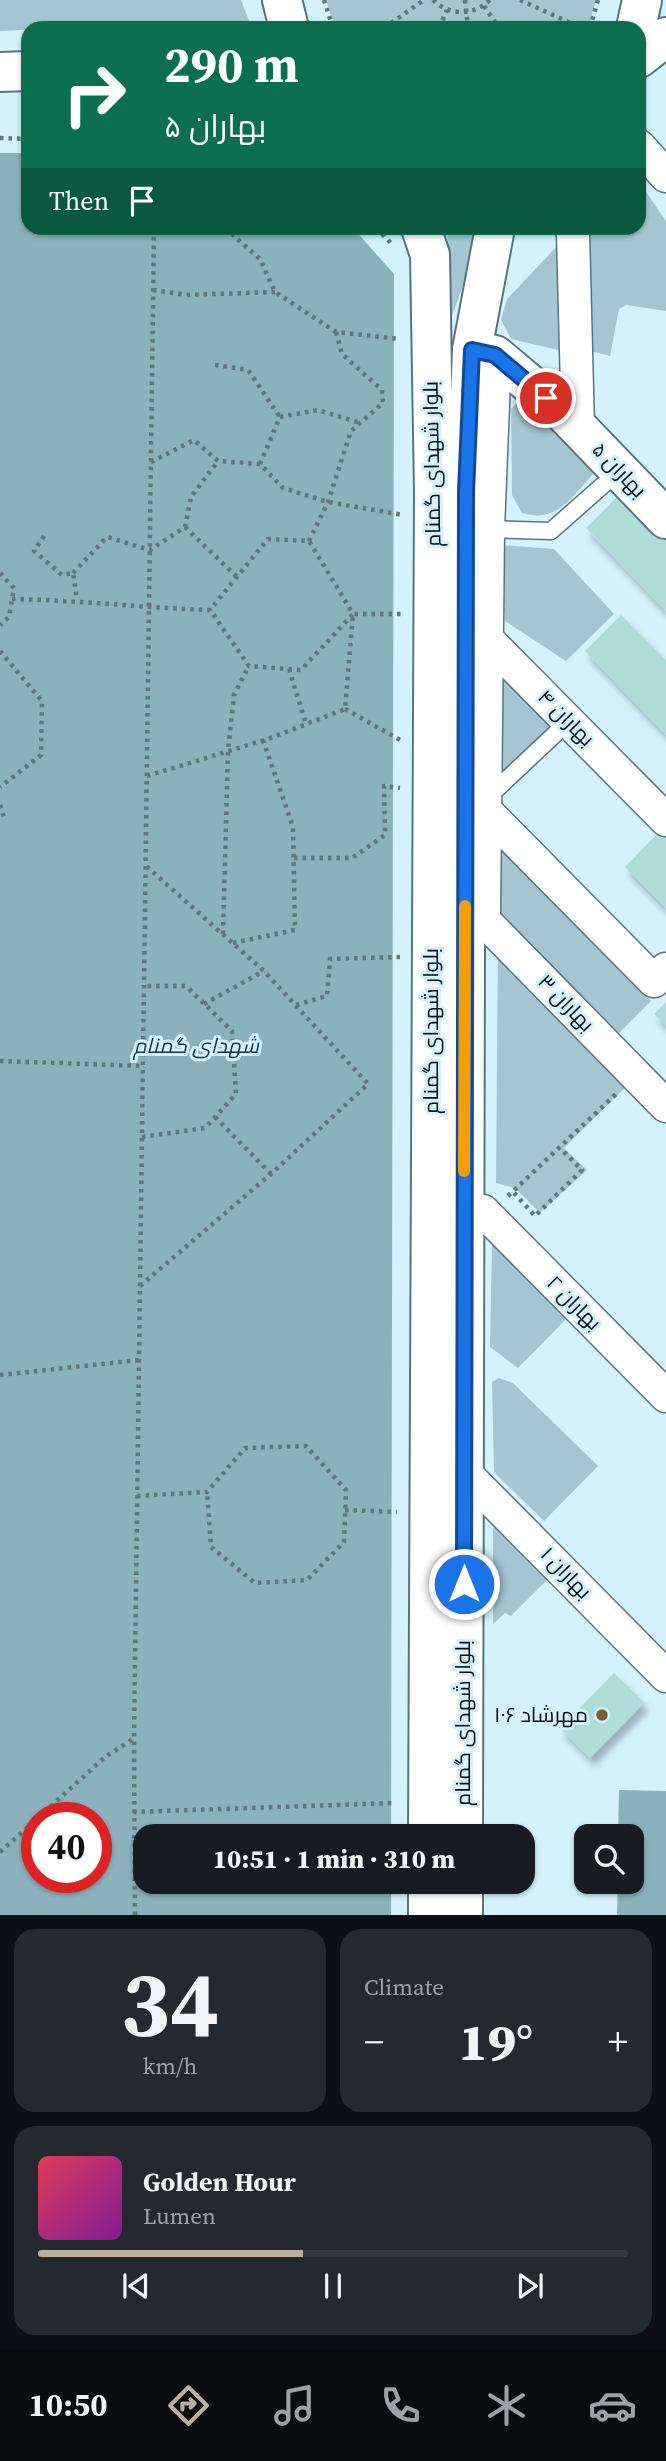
<!DOCTYPE html>
<meta charset="utf-8">
<style>
body{margin:0;font-family:"Source Serif 4",Cairo,serif;background:#242831;color:#f1f3f6;height:100vh;display:flex;flex-direction:column;font-size:26px;white-space:nowrap}
*{box-sizing:border-box;margin:0}
p{font-size:23px;color:#9ea1a6}
.icon{flex:none;width:38px;height:38px;fill:none;stroke:currentColor;stroke-width:2;stroke-linecap:round;stroke-linejoin:round}
.map{position:relative;height:1915px;overflow:hidden}
.details{display:flex;flex-direction:column;gap:14px;padding:14px;background:#0d0f14;flex:1}
.details>*{flex:none}
.top-card{position:absolute;left:21px;top:21px;width:625px;height:214px;border-radius:21px;box-shadow:0 2px 5px #0004;background:#0b6e4f;color:#fff;overflow:hidden}
.buttons{position:absolute;left:574px;top:1824px;display:grid;gap:14px}
.buttons a{display:grid;place-items:center;width:70px;height:70px;border-radius:14px;background:#171b24;box-shadow:0 2px 5px #0004;font-size:35px}
.speed{position:absolute;left:21px;top:1802px;display:flex;gap:14px;font-size:35px;font-weight:700;text-align:center}
.speed>*{display:grid;place-content:center;width:91px;height:91px;border-radius:50%;background:#171b24;box-shadow:0 2px 5px #0004;line-height:1}
.speed .limit{border:10px solid #d22;background:#fff;color:#111}
.pin{position:absolute;display:grid;place-items:center;width:60px;height:60px;color:#fff;margin:-30px;border:4px solid #fff;border-radius:50%;box-shadow:0 2px 7px #0007}
.me{position:absolute;width:77px;margin:-38px;rotate:0deg;stroke-linejoin:round;filter:drop-shadow(0 0 5px #0008)}
.turn{display:flex;align-items:center;gap:24px;height:147px;padding:0 28px;font-size:32px}
.turn .icon{width:91px;height:91px;stroke-width:2.5}
.turn b{display:block;font-size:49px;line-height:60px}
.then{display:flex;align-items:center;height:66px;padding:0 28px;background:#0003;gap:14px;font-size:26px}
.big{font-size:52px;font-weight:800;line-height:1.1}
.details .widget{flex:1;display:flex;flex-direction:column;justify-content:center;gap:10px;min-width:0;padding:0 24px;border-radius:21px;background:#242831}
.details .dial{align-items:center;gap:0}
.dial b{font-size:91px;line-height:1}
.song{display:flex;align-items:center;gap:21px}
.cover{width:84px;height:84px;border-radius:10px;background:linear-gradient(135deg,hsl(350 70% 55%),hsl(290 70% 35%))}
.played{height:7px;border-radius:4px;background:linear-gradient(90deg,#bab09d 45%,#363941 45%)}
.keys{display:flex;justify-content:space-around;direction:ltr}
.heat{display:flex;justify-content:space-between;align-items:center;font-size:38px;direction:ltr}
.details .tiles{flex:1;display:grid;gap:14px;grid-template-columns:1fr 1fr}
.widget:last-child{grid-column:span 2}
.trip{position:absolute;left:133px;top:1824px;width:402px;height:70px;border-radius:21px;background:#171b24;box-shadow:0 2px 5px #0004;font-weight:800;line-height:70px;text-align:center}
.tab-bar{display:flex;height:112px;justify-content:space-around;align-items:center;background:#090b0e;color:#9ea1a6}
.tab-bar .icon{width:49px;height:49px}
.tab-bar .on{color:#bab09d}
.tab-bar b{font-size:32px;color:#f1f3f6}
.map>svg:first-child{display:block}
.green{fill:#a4c5d1}
.forest{fill:#8bb1bd;fill-rule:evenodd}
.building{fill:#b0dbd9;filter:url(#shadow)}
.lines{fill:none;stroke-linecap:round;stroke-linejoin:round}
.service-casing{stroke:#537682;stroke-width:19}
.minor-casing{stroke:#537682;stroke-width:35}
.tertiary-casing{stroke:#537682;stroke-width:42}
.secondary-casing{stroke:#537682;stroke-width:42}
.path{stroke:#62767d;stroke-width:4.5;stroke-dasharray:3.5 5;stroke-linecap:butt}
.service{stroke:#fff;stroke-width:16}
.minor{stroke:#fff;stroke-width:32}
.tertiary{stroke:#fff;stroke-width:38}
.secondary{stroke:#fff;stroke-width:38}
.route-casing{stroke:#114b97;stroke-width:18}
.route{stroke:#1a73e8;stroke-width:12}
.slow{stroke:#f59e0b;stroke-width:12}
.poi-dot{fill:#775f30;stroke:#d4f2fd;stroke-width:2.5}
.labels{text-anchor:middle;stroke-width:6;stroke-linejoin:round;paint-order:stroke}
.street-label{font-size:21px;fill:#030e13;stroke:#d4f2fd}
.park-label{font-size:21px;font-style:italic;fill:#133741;stroke:#d4f2fd}
.poi-label{font-size:21px;fill:#030e13;stroke:#d4f2fd;text-anchor:end}
</style>
<div class="map">
<svg width="666" height="1915" viewBox="0 0 666 1915">
<defs>
<filter id="shadow"><feDropShadow dx="4.5" dy="8" stdDeviation="3.5" flood-color="#0004"/></filter>
</defs>
<rect width="100%" height="100%" fill="#d4f2fd"/>
<g class="green">
<path d="M0,0H241L252,28L88,27L0,31Z"/>
<path d="M326,0H596L588,28H335Z"/>
<path d="M639,182L666,221V311L626,305L619,309L610,356L590,351L587,235L595,228H639Z"/>
<path d="M447,228L482,232L451,319Z"/>
<path d="M560,243L571,353L511,339L501,320L507,299Z"/>
<path d="M518,402L545,414L596,471C573,495 558,524 522,513L512,495L511,409Z"/>
<path d="M501,545L554,549L614,614L566,661L505,621Z"/>
<path d="M506,669L557,721L498,777V674Z"/>
<path d="M497,845H503L651,1001L619,1033L494,907Z"/>
<path d="M498,941L634,1079L564,1148L587,1170L540,1213L515,1188L496,1183Z"/>
<path d="M500,1238L573,1312L518,1368L490,1347L492,1245Z"/>
<path d="M499,1378L513,1383L598,1466L544,1521L494,1472L492,1382Z"/>
<path d="M493,1528L507,1530L551,1576L511,1616L505,1613L493,1624Z"/>
</g>
<g class="forest">
<path d="M0,153H28V228H353L394,274L391,1836H145V1881H391V1915H0ZM37,1818H96V1878H37Z"/>
<path d="M619,1790L666,1791V1915H617L618,1881H632V1836H618Z"/>
</g>
<g class="building">
<path d="M626,497L666,537V611L586,528L616,498Z"/>
<path d="M621,615L666,660V735L585,651Z"/>
<path d="M664,827L666,829V908L625,867Z"/>
<path d="M666,1002V1026L654,1014Z"/>
<path d="M614,1673L644,1703L590,1758L560,1728Z"/>
</g>
<g class="lines">
<g class="service-casing">
<g id="service">
<path d="M488,529L551,531L619,471"/>
<path d="M487,798L569,721"/>
</g>
</g>
<g class="minor-casing">
<g id="minor">
<path d="M639,146L666,176"/>
<path d="M571,228L573,233L578,428"/>
<path d="M480,632L666,820"/>
<path d="M485,810L654,981L666,969"/>
<path d="M466,902L666,1106"/>
<path d="M484,913L488,529L495,355"/>
<path d="M483,1211L666,1396"/>
<path d="M464,1472L666,1676"/>
</g>
</g>
<g class="tertiary-casing">
<g id="tertiary">
<path d="M421,228L430,255L434,492L428,1836"/>
<path d="M472,350L495,355L563,412L666,519"/>
<path d="M463,1836L466,492L472,350L495,228"/>
<path d="M428,1915V1881"/>
<path d="M463,1915V1881"/>
</g>
</g>
<g class="secondary-casing">
<g id="secondary">
<path d="M282,0L289,28"/>
<path d="M636,28L642,0"/>
<path d="M639,58L666,37"/>
<path d="M0,72L28,71"/>
</g>
</g>
<g class="path">
<path d="M324,0L333,28"/>
<path d="M433,0C450,16 473,16 490,0"/>
<path d="M465,0L468,28"/>
<path d="M520,0L582,28"/>
<path d="M484,6L499,28"/>
<path d="M384,28L424,0"/>
<path d="M439,28L447,10"/>
<path d="M590,28L598,0"/>
<path d="M0,138L28,139"/>
<path d="M225,228L260,259L275,292L336,332L400,339"/>
<path d="M376,228L391,243"/>
<path d="M153,290L186,295L275,292"/>
<path d="M215,365L248,370L280,417"/>
<path d="M151,462L194,440L218,461L260,464L283,488L328,502L403,515"/>
<path d="M260,464L280,417L318,410L360,423"/>
<path d="M185,527L237,577"/>
<path d="M44,536L34,551L62,575L73,573L77,600"/>
<path d="M309,541L328,502L351,431L383,403L382,390L342,354L336,332"/>
<path d="M0,573L14,588L9,617L0,625"/>
<path d="M73,573L107,537L150,550L185,527L191,497L218,461"/>
<path d="M12,599C78,600 144,608 210,610L249,666L301,670L353,614L309,541L268,539L210,610"/>
<path d="M0,651L42,701L41,755L0,787"/>
<path d="M289,669L306,724"/>
<path d="M345,709L402,741"/>
<path d="M147,776L268,739L345,709L353,614H403"/>
<path d="M0,805L5,821"/>
<path d="M294,858H352L385,835L384,786L400,788"/>
<path d="M223,934L228,751L234,695L249,666"/>
<path d="M233,943L295,930L293,827L263,740"/>
<path d="M204,1004L264,971"/>
<path d="M296,1005L327,996L330,959L400,957"/>
<path d="M0,1061L143,1066"/>
<path d="M215,1117L271,1174"/>
<path d="M142,1137L205,1128L236,1094L232,1031L186,986H145"/>
<path d="M514,1193L535,1216L582,1170L560,1148"/>
<path d="M508,1196L616,1094"/>
<path d="M140,1286L271,1174L368,1084L264,971L146,866"/>
<path d="M0,1375L139,1360"/>
<path d="M137,1496L207,1492L245,1448L306,1446L346,1490L344,1542L307,1580L255,1583L211,1547L207,1492"/>
<path d="M345,1510L397,1512"/>
<path d="M133,1812L395,1803"/>
<path d="M38,1818L105,1757L133,1739"/>
<path d="M0,1852L37,1819"/>
<path d="M135,1915L134,1739L154,228"/>
</g>
<use href="#service" class="service"/>
<use href="#minor" class="minor"/>
<use href="#tertiary" class="tertiary"/>
<use href="#secondary" class="secondary"/>
</g>
<g class="lines">
<g class="route-casing">
<path id="route" d="M464,1584L466,492L472,350L495,355L546,398"/>
</g>
<use href="#route" class="route"/>
<path class="slow" d="M464,1171L465,906"/>
</g>
<circle class="poi-dot" cx="602" cy="1715" r="7"/>
<g class="labels">
<g class="street-label">
<text transform="translate(432 464) rotate(-91)" y="7">بلوار شهدای گمنام</text>
<text transform="translate(619 470) rotate(46)" y="7">بهاران ۵</text>
<text transform="translate(566 718) rotate(45)" y="7">بهاران ۴</text>
<text transform="translate(566 1003) rotate(46)" y="7">بهاران ۳</text>
<text transform="translate(431 1031) rotate(-90)" y="7">بلوار شهدای گمنام</text>
<text transform="translate(574 1303) rotate(45)" y="7">بهاران ۲</text>
<text transform="translate(566 1573) rotate(46)" y="7">بهاران ۱</text>
<text transform="translate(463 1723) rotate(-90)" y="7">بلوار شهدای گمنام</text>
</g>
<g class="park-label">
<text x="196" y="1053">شهدای گمنام</text>
</g>
<g class="poi-label">
<text x="588" y="1722">مهرشاد ۱۰۶</text>
</g>
</g>
</svg>
<div class="buttons">
<a><svg class="icon" aria-label="search" viewBox="0 0 24 24"><circle cx="10" cy="10" r="6"/><path d="M15 15l6 6"/></svg></a>
</div>
<div class="speed"><div class="limit">40</div></div>
<div class="pin" style="left:546px;top:398px;background:#d93025"><svg class="icon" aria-label="arrive" viewBox="0 0 24 24"><path d="M6 21V4h12l-3 4 3 4H6"/></svg></div>
<svg class="me" style="left:464px;top:1584px" viewBox="-20 -20 40 40"><circle r="17" fill="#1a73e8" stroke="#fff" stroke-width="3"/><path d="M0-11L8 9 0 5-8 9z" fill="#fff"/></svg>
<div class="trip">10:51 · 1 min · 310 m</div>
<div class="top-card">
<div class="turn"><svg class="icon" aria-label="right" viewBox="0 0 24 24"><path d="M7 20v-9h11M14 6l5 5-5 5"/></svg><div><b>290 m</b>بهاران ۵</div></div>
<div class="then">Then<svg class="icon" aria-label="arrive" viewBox="0 0 24 24"><path d="M6 21V4h12l-3 4 3 4H6"/></svg></div>
</div>
</div>
<section class="details">
<div class="tiles">
<div class="widget dial"><b>34</b><p>km/h</p></div>
<div class="widget"><p>Climate</p>
<div class="heat"><a>−</a><b class="big">19°</b><a>+</a></div>
</div>
<div class="widget">
<div class="song"><i class="cover"></i><div><b>Golden Hour</b><p>Lumen</p></div></div>
<div class="played"></div>
<div class="keys"><svg class="icon" aria-label="previous" viewBox="0 0 24 24"><path d="M18 5L8 12l10 7zM5 5v14"/></svg><svg class="icon" aria-label="pause" viewBox="0 0 24 24"><path d="M8 5v14M16 5v14"/></svg><svg class="icon" aria-label="next" viewBox="0 0 24 24"><path d="M6 5l10 7-10 7zM19 5v14"/></svg></div>
</div>
</div>
</section>
<nav class="tab-bar">
<b>10:50</b>
<svg class="icon on" aria-label="directions" viewBox="0 0 24 24"><path d="M12 3l9 9-9 9-9-9zM9 14v-3h6M13 9l2 2-2 2"/></svg>
<svg class="icon" aria-label="music" viewBox="0 0 24 24"><path d="M9 18V5l10-2v13"/><circle cx="6" cy="18" r="3"/><circle cx="16" cy="16" r="3"/></svg>
<svg class="icon" aria-label="phone" viewBox="0 0 24 24"><path d="M5 4h4l2 5-3 2q2 4 5 5l2-3 5 2v4C11 20 4 13 5 4z"/></svg>
<svg class="icon" aria-label="climate" viewBox="0 0 24 24"><path d="M12 3v18M4 7l16 10M4 17L20 7"/></svg>
<svg class="icon" aria-label="car" viewBox="0 0 24 24"><path d="M5 17H2v-5l4-1 3-4h7l3 4 3 1v5h-3M9 17h6M6 11h13"/><circle cx="7" cy="17" r="2"/><circle cx="17" cy="17" r="2"/></svg>
</nav>
